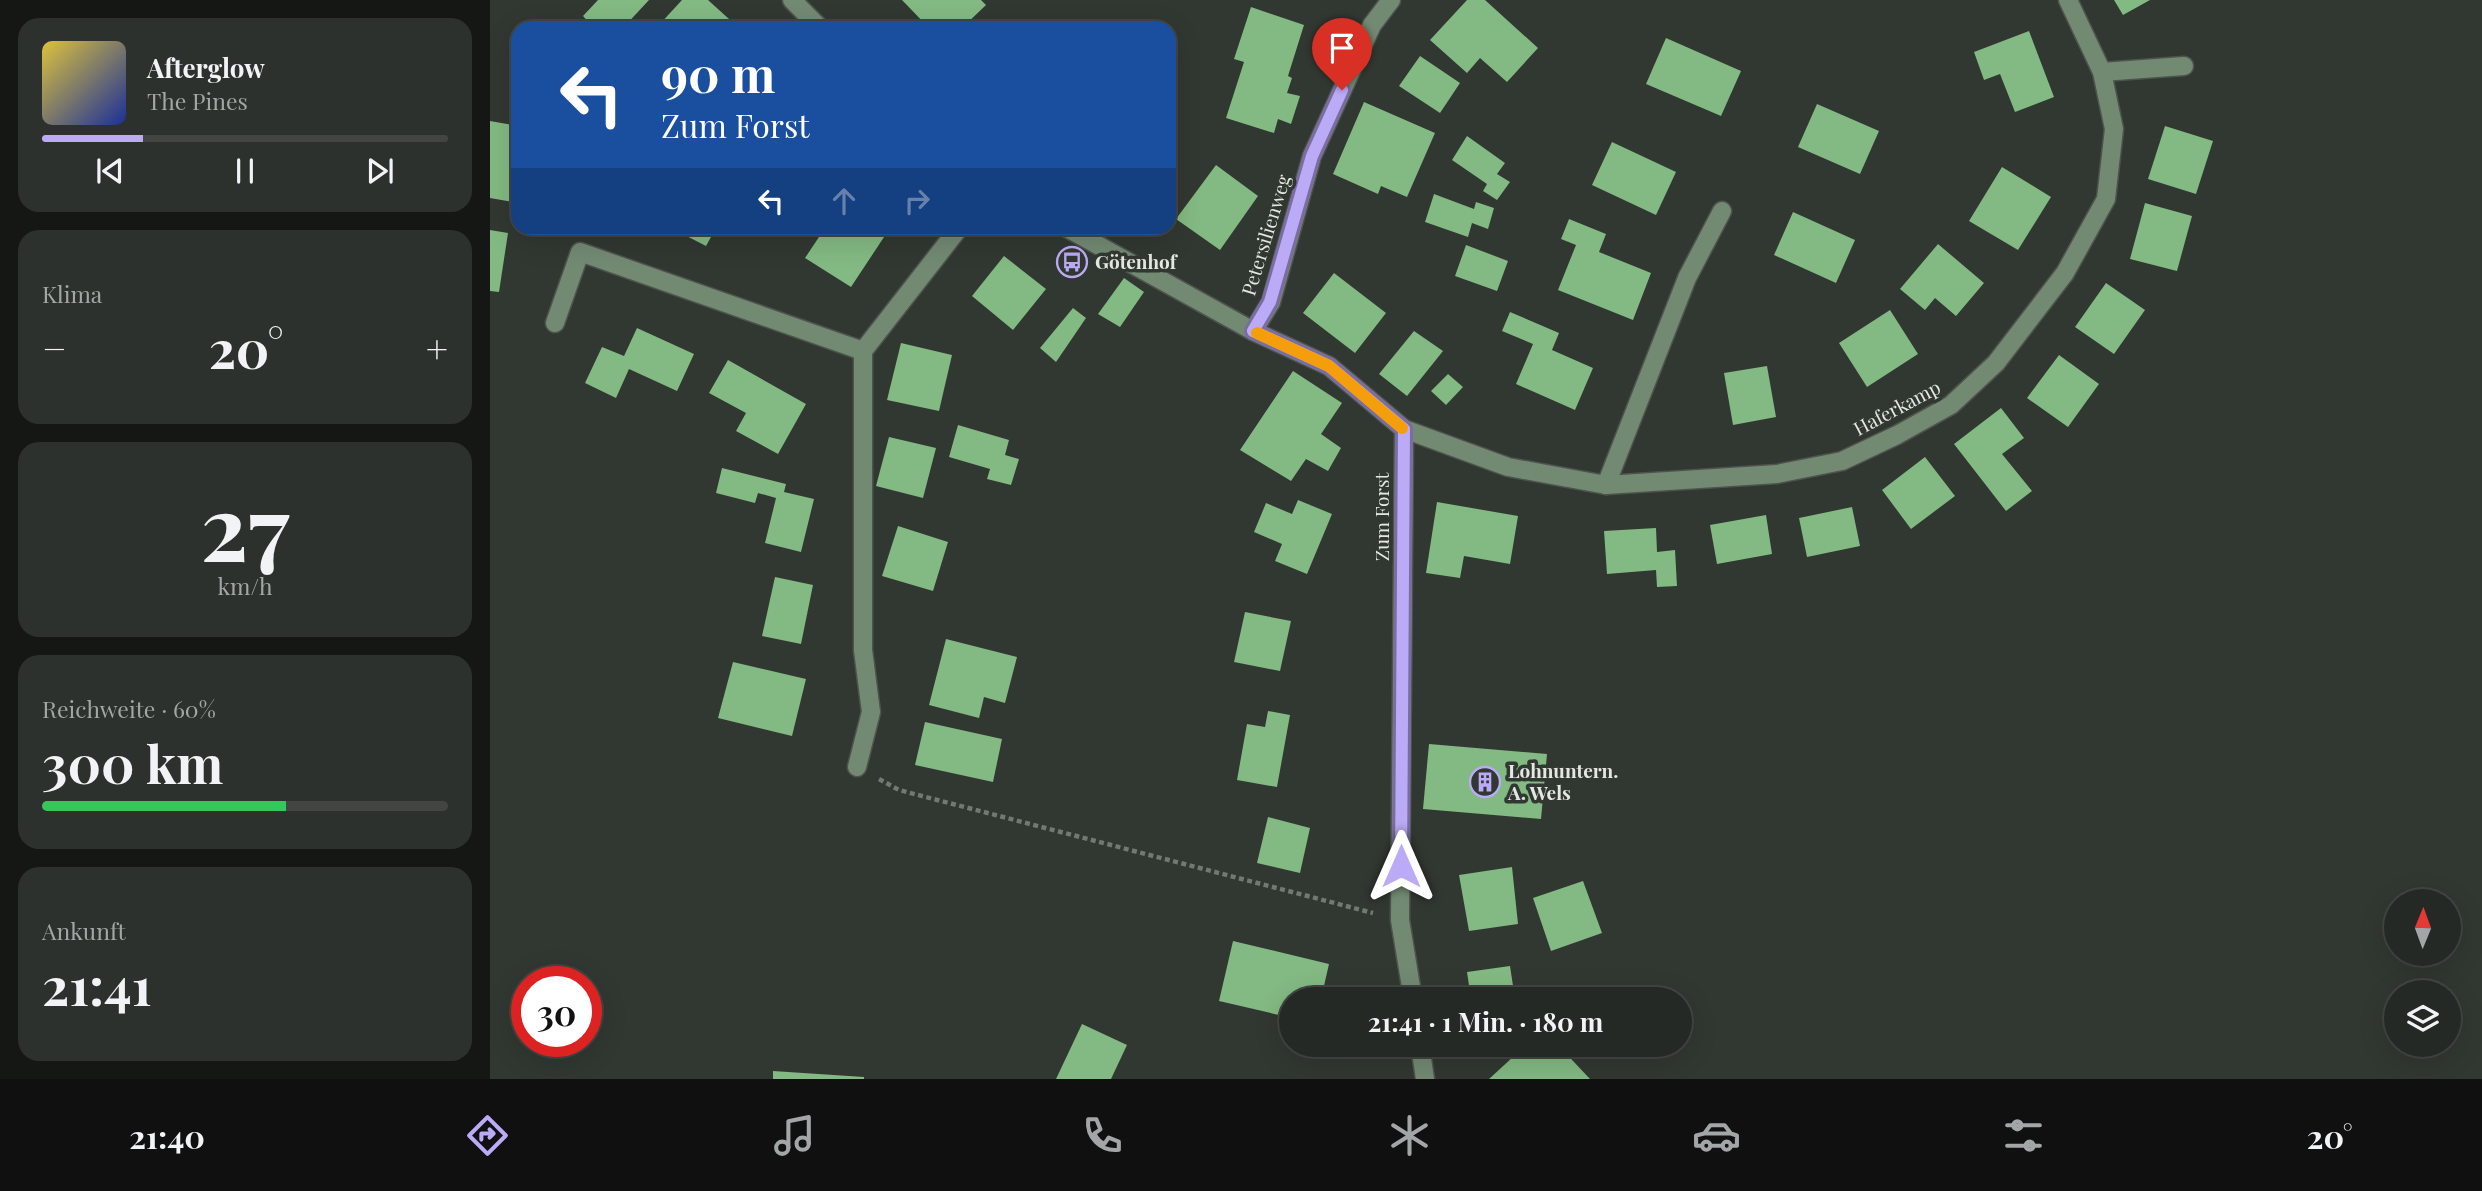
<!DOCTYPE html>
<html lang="de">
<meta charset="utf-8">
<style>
body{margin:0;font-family:"Playfair Display",serif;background:#2d312d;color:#f1f3f6;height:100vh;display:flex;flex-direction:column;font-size:26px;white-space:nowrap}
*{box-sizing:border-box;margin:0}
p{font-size:23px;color:#a3a6a7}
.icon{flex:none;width:38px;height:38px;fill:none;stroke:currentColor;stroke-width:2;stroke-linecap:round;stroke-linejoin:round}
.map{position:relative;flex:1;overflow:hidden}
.details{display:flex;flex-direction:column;gap:18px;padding:18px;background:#141714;width:490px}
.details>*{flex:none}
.hud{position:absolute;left:21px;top:21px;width:665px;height:214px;border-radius:21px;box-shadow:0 7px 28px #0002,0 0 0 2px #424542;background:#1a4fa0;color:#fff;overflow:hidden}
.needle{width:46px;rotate:1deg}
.tools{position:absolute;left:1894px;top:889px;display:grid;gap:14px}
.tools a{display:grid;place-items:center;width:77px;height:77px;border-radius:50%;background:#252925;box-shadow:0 7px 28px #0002,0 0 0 2px #424542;font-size:35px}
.speed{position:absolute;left:21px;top:966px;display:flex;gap:14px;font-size:35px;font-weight:700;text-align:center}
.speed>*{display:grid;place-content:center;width:91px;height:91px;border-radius:50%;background:#252925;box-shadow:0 7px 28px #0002,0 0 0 2px #424542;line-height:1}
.speed .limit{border:10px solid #d22;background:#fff;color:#111}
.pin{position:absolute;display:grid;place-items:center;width:60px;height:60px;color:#fff;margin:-72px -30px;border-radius:50% 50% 50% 0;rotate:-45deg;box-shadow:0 0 7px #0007}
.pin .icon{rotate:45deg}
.me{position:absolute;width:77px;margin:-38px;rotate:0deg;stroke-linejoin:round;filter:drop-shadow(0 0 5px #0008)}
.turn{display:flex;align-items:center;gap:24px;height:147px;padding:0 35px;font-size:32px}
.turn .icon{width:91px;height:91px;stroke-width:2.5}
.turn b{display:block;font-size:49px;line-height:60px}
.lanes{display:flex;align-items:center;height:66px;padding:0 35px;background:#0003;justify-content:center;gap:35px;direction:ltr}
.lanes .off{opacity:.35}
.big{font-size:52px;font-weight:700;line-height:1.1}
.details .widget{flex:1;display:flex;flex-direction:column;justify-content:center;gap:10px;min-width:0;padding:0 24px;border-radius:21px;background:#2d312d}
.details .dial{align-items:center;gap:0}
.dial b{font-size:91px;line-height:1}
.song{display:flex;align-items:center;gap:21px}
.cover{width:84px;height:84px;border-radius:10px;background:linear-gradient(135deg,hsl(50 70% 55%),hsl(230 70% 35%))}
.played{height:7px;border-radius:4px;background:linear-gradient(90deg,#bbaaf6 25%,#424542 25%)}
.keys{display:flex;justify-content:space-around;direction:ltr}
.heat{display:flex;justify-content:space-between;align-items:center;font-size:38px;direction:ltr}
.charge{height:10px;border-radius:5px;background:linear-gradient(90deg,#34c759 60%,#424542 0)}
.trip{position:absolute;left:789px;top:987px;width:413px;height:70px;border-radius:35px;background:#252925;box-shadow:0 7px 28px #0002,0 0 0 2px #424542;font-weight:700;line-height:70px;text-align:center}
.tabs{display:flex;height:112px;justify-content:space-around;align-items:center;background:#0f100f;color:#a3a6a7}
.tabs .icon{width:49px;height:49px}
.tabs .on{color:#bbaaf6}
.tabs b{font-size:32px;color:#f1f3f6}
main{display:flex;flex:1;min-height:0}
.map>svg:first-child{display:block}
.building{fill:#83b982}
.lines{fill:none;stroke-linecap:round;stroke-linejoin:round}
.minor-casing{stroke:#4e534d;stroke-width:21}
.path{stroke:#727872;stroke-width:4.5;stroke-dasharray:5 3.5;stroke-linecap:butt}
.minor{stroke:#728972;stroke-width:18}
.route-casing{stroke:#7a6ea0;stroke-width:18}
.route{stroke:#bbaaf6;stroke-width:12}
.slow{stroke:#f59e0b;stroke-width:12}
.labels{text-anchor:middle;stroke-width:7;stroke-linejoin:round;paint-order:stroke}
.street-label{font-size:19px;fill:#e4e8e3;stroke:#313731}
.poi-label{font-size:19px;font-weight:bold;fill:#e4e8e3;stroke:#313731;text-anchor:start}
</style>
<main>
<section class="details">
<div class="widget">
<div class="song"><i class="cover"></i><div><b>Afterglow</b><p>The Pines</p></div></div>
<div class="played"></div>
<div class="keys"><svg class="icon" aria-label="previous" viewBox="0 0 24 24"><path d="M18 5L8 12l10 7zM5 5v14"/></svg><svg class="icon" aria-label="pause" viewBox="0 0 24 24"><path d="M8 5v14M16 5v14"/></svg><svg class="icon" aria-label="next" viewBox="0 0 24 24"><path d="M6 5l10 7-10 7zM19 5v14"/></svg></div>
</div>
<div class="widget"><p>Klima</p>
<div class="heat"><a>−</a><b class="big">20°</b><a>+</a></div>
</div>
<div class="widget dial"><b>27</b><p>km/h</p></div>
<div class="widget"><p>Reichweite · 60%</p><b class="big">300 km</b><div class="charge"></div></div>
<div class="widget"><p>Ankunft</p><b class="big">21:41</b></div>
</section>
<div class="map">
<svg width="1992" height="1079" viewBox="0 0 1992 1079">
<rect width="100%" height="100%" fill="#313731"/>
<g class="building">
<path d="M108,0H159L133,28H104L93,16Z"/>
<path d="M192,0H218L249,28H173L169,25Z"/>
<path d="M412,0H491L496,5L472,28H439Z"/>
<path d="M977,0H995L1048,48L1017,82L990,58L977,73L940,40Z"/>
<path d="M1624,0H1660L1633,15Z"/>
<path d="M761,7L814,25L798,76L802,78L797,93L810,96L801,124L788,119L784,133L736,118L754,62L744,59Z"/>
<path d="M1539,31L1564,97L1525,112L1510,74L1494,80L1484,52Z"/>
<path d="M1176,38L1251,71L1231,116L1156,84Z"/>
<path d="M930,56L970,83L950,113L909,86Z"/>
<path d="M874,102L945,133L917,197L891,186L888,194L843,174Z"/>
<path d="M1327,104L1389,131L1370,174L1308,147Z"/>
<path d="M0,121L28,126V203L0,198Z"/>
<path d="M1675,126L1723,141L1706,194L1658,179Z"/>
<path d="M977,136L1015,163L1007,174L1020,182L1007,200L993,191L997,184L962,160Z"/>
<path d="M1122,142L1186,172L1166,215L1102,185Z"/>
<path d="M726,165L768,196L730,250L686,219Z"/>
<path d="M1512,167L1561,197L1528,250L1479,221Z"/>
<path d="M944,194L984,209L986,202L1004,208L998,229L982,223L978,237L935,222Z"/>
<path d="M1655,203L1702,216L1687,271L1640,259Z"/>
<path d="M1303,212L1365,240L1346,283L1284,255Z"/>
<path d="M1079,219L1116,234L1109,252L1161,273L1143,320L1068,290L1086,245L1071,239Z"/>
<path d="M181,228H226L216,246Z"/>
<path d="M335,228H400L361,287L315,258Z"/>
<path d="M0,230L18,233L9,292L0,291Z"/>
<path d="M1448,244L1494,283L1466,316L1445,298L1435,310L1410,289Z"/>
<path d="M976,245L1018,261L1007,291L965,276Z"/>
<path d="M514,256L556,289L523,330L482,296Z"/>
<path d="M844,273L896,313L865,353L813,313Z"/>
<path d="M634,278L654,292L630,327L608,314Z"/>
<path d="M1616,283L1655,310L1624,354L1585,327Z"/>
<path d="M583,308L596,318L566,362L550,348Z"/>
<path d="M1400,310L1428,354L1377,387L1349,343Z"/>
<path d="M1020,312L1069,333L1062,350L1103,368L1085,410L1026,384L1043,344L1012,331Z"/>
<path d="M147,328L204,354L187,391L139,369L126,398L95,383L112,347L134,356Z"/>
<path d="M924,331L953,351L917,396L889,374Z"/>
<path d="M411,343L462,355L449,411L397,400Z"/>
<path d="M1569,355L1609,384L1578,427L1537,398Z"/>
<path d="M238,360L316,404L288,454L246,431L256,413L219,393Z"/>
<path d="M1277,366L1286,417L1243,425L1234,373Z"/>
<path d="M803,371L852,403L831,434L851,448L838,471L816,459L801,481L750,450Z"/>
<path d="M958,374L973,387L956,405L941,391Z"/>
<path d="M1511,408L1534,438L1512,454L1542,491L1516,511L1464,444Z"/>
<path d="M468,425L519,440L515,455L529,459L521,485L497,479L500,469L459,457Z"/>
<path d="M399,437L446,448L433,498L386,486Z"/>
<path d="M1435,457L1465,496L1421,529L1392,490Z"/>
<path d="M232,468L296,484L294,492L324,499L311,552L275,543L286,498L268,493L265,503L226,493Z"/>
<path d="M808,500L842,514L817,574L785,561L792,544L764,532L776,503L802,514Z"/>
<path d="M947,502L1028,516L1020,564L974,556L970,578L936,573Z"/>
<path d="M1362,507L1370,546L1317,557L1309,518Z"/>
<path d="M1276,515L1282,554L1227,564L1220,525Z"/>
<path d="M408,526L458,542L443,591L392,576Z"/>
<path d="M1166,528L1167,552L1185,550L1187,586L1167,587L1166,570L1117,574L1114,531Z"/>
<path d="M285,577L323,585L311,644L272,636Z"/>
<path d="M755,612L801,621L790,671L744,662Z"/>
<path d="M456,639L527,657L515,703L494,697L489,718L439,705Z"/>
<path d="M243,662L316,679L302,736L228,718Z"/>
<path d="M778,711L800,715L787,787L747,780L757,724L775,727Z"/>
<path d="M435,722L512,739L503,782L425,765Z"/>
<path d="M939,744L1057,754L1051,819L933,809Z"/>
<path d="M778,817L820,828L810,873L767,863Z"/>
<path d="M1022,867L1028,924L979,931L969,875Z"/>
<path d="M1093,881L1112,933L1061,951L1043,898Z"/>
<path d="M743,941L839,964L831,999H802V1018L729,1001Z"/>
<path d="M1020,966L1025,999H981L977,972Z"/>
<path d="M592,1024L637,1045L621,1079H566Z"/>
<path d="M1036,1045H1068L1100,1079H999Z"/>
<path d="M283,1071L374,1077V1079H283Z"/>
</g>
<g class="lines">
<g class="minor-casing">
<g id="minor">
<path d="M302,0L330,28"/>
<path d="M1612,72L1694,66"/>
<path d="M577,228L763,331L839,366L914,429L1018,467L1116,485L1287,474L1352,461L1407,435L1461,405L1506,363L1575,273L1616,199L1624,129L1612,72L1578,0"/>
<path d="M65,323L90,252L373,351"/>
<path d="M763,331L781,302L822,156L882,25L901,0"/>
<path d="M914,429L910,920L923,999"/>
<path d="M1116,485L1197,278L1232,211"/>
<path d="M367,767L381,712L373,650V351L469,228"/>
<path d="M930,1045L935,1079"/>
</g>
</g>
<path class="path" d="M389,779L409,790L883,913"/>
<use href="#minor" class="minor"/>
</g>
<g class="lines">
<g class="route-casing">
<path id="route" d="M852,90L822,156L780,302L763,331L839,366L914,429L911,866"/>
</g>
<use href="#route" class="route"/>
<path class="slow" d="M767,333L839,366L912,428"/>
</g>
<defs>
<g id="bus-ring" transform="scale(1.575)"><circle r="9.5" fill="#313731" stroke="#bbaaf6" stroke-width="1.5"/><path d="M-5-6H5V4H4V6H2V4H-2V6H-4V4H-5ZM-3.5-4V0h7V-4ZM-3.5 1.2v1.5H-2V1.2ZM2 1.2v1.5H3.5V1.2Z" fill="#bbaaf6"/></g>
<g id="building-ring" transform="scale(1.575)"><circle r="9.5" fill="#313731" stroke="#bbaaf6" stroke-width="1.5"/><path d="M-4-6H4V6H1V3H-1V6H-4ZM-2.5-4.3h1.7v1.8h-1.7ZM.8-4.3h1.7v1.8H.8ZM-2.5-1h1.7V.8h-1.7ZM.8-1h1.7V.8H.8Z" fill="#bbaaf6"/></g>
</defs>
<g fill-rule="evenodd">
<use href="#bus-ring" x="582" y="262"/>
<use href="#building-ring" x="995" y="782"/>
</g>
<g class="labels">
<g class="street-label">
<text transform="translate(776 235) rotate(-73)" y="7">Petersilienweg</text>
<text transform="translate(1407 408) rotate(-28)" y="7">Haferkamp</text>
<text transform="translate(892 517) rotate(-90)" y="7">Zum Forst</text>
</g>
<g class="poi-label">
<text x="605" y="269">Götenhof</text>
<text x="1018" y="778">Lohnuntern.<tspan x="1018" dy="22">A. Wels</tspan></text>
</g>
</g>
</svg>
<div class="tools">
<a><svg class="needle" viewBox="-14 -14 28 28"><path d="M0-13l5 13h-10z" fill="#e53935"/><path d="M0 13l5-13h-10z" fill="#a3a6a7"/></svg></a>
<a><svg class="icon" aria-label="layers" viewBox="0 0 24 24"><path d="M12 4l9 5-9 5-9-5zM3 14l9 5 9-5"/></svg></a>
</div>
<div class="speed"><div class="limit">30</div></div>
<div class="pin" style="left:852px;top:90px;background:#d93025"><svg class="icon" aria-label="arrive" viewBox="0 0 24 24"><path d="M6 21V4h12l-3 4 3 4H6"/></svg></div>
<svg class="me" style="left:911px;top:866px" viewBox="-20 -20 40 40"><path d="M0-17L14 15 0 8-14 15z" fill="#bbaaf6" stroke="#fff" stroke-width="4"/></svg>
<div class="trip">21:41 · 1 Min. · 180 m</div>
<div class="hud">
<div class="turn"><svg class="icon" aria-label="left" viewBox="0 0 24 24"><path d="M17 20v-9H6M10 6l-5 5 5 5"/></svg><div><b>90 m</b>Zum Forst</div></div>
<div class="lanes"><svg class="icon" aria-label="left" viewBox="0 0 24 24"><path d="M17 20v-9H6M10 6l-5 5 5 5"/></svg><svg class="icon off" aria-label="ahead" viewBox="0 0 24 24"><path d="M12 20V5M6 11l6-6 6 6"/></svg><svg class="icon off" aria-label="right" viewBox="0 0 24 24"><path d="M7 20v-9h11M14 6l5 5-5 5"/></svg></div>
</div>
</div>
</main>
<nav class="tabs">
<b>21:40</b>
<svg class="icon on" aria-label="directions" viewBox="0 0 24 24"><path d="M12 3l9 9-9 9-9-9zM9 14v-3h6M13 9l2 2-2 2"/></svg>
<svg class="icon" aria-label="music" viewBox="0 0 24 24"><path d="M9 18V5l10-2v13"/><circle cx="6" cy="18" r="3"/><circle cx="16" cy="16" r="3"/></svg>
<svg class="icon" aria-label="phone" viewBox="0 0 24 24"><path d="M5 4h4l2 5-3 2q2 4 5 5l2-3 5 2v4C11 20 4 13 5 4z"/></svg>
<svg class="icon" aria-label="climate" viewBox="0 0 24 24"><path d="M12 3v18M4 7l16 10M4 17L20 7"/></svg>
<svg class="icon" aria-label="car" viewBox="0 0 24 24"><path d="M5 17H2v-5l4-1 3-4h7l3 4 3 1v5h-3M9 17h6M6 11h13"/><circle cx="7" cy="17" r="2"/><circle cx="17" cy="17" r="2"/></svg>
<svg class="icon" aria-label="filters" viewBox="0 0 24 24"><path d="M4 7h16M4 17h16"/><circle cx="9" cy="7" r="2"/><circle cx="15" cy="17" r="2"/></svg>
<b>20°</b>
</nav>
